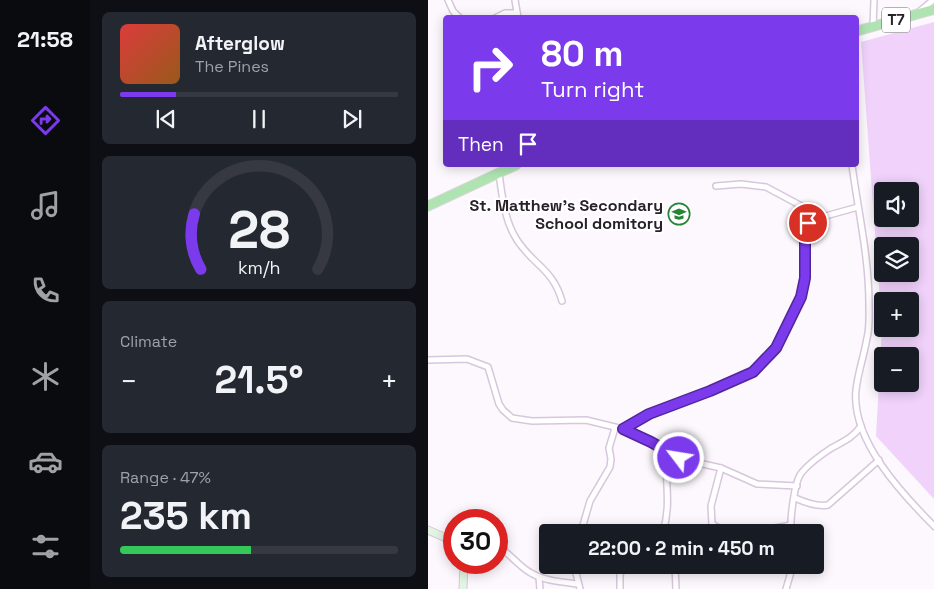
<!DOCTYPE html>
<meta charset="utf-8">
<style>
body{margin:0;font-family:"Space Grotesk",sans-serif;background:#242831;color:#f1f3f6;height:100vh;display:flex;flex-direction:column;font-size:19px;white-space:nowrap}
*{box-sizing:border-box;margin:0}
p{font-size:16px;color:#9ea1a6}
.icon{flex:none;width:28px;height:28px;fill:none;stroke:currentColor;stroke-width:2;stroke-linecap:round;stroke-linejoin:round}
.map{position:relative;flex:1;overflow:hidden}
.drawer{display:flex;flex-direction:column;gap:12px;padding:12px;background:#0d0f14;width:338px}
.drawer>*{flex:none}
.banner{position:absolute;left:15px;top:15px;width:416px;height:152px;border-radius:5px;box-shadow:0 2px 12px #0003;background:#7c3aed;color:#fff;overflow:hidden}
.controls{position:absolute;left:446px;top:182px;display:grid;gap:10px}
.controls a{display:grid;place-items:center;width:45px;height:45px;border-radius:5px;background:#171b24;box-shadow:0 2px 12px #0003;font-size:25px}
.speed{position:absolute;left:15px;top:509px;display:flex;gap:10px;font-size:25px;font-weight:700;text-align:center}
.speed>*{display:grid;place-content:center;width:65px;height:65px;border-radius:50%;background:#171b24;box-shadow:0 2px 12px #0003;line-height:1}
.speed .limit{border:8px solid #d22;background:#fff;color:#111}
.pin{position:absolute;display:grid;place-items:center;width:42px;height:42px;color:#fff;margin:-21px;border:2px solid #fff;border-radius:50%;box-shadow:0 1px 5px #0007}
.me{position:absolute;width:55px;margin:-28px;rotate:301deg;stroke-linejoin:round;filter:drop-shadow(0 0 4px #0008)}
.turn{display:flex;align-items:center;gap:18px;height:105px;padding:0 15px;font-size:22px}
.turn .icon{width:65px;height:65px;stroke-width:2.5}
.turn b{display:block;font-size:35px;line-height:42px}
.then{display:flex;align-items:center;height:48px;padding:0 15px;background:#0003;gap:10px;font-size:19px}
.big{font-size:38px;font-weight:600;line-height:1.1}
.drawer .widget{flex:1;display:flex;flex-direction:column;justify-content:center;gap:8px;min-width:0;padding:0 18px;border-radius:8px;background:#242831}
.drawer .dial{align-items:center;gap:0}
.dial svg{height:130px;overflow:visible;fill:none;stroke:#363941;stroke-width:7;stroke-linecap:round;text-anchor:middle}
.dial text{fill:#f1f3f6;stroke:none}
.song{display:flex;align-items:center;gap:15px}
.cover{width:60px;height:60px;border-radius:8px;background:linear-gradient(135deg,hsl(0 70% 55%),hsl(30 70% 35%))}
.played{height:5px;border-radius:2px;background:linear-gradient(90deg,#7c3aed 20%,#363941 20%)}
.keys{display:flex;justify-content:space-around;direction:ltr}
.heat{display:flex;justify-content:space-between;align-items:center;font-size:28px;direction:ltr}
.charge{height:8px;border-radius:4px;background:linear-gradient(90deg,#34c759 47%,#363941 0)}
.trip{position:absolute;left:111px;top:524px;width:285px;height:50px;border-radius:5px;background:#171b24;box-shadow:0 2px 12px #0003;font-weight:600;line-height:50px;text-align:center}
main{display:flex;flex:1;min-height:0}
.tab-bar{display:flex;flex-direction:column;width:90px;justify-content:space-around;align-items:center;background:#090b0e;color:#9ea1a6}
.tab-bar .icon{width:35px;height:35px}
.tab-bar .current{color:#7c3aed}
.tab-bar b{font-size:22px;color:#f1f3f6}
.map>svg:first-child{display:block}
.green{fill:#f0d2fb;fill-rule:evenodd}
.lines{fill:none;stroke-linecap:round;stroke-linejoin:round}
.minor-casing{stroke:#d8c6de;stroke-width:8}
.secondary-casing{stroke:#d8c6de;stroke-width:9}
.trunk-casing{stroke:#d8d7d9;stroke-width:11}
.minor{stroke:#fff;stroke-width:5}
.secondary{stroke:#e1f5e2;stroke-width:7}
.trunk{stroke:#afe4b2;stroke-width:9}
.route-casing{stroke:#51269a;stroke-width:12}
.route{stroke:#7c3aed;stroke-width:9}
.labels{text-anchor:middle;stroke-width:4.5;stroke-linejoin:round;paint-order:stroke}
.shield{fill:#fff;stroke:#68646a;stroke-width:1}
.shield-label{font-size:15px;font-weight:bold;fill:#28212a}
.poi-label{font-size:16px;font-weight:bold;fill:#28212a;stroke:#fff;text-anchor:end}
</style>
<main>
<nav class="tab-bar">
<b>21:58</b>
<svg class="icon current" aria-label="directions" viewBox="0 0 24 24"><path d="M12 3l9 9-9 9-9-9zM9 14v-3h6M13 9l2 2-2 2"/></svg>
<svg class="icon" aria-label="music" viewBox="0 0 24 24"><path d="M9 18V5l10-2v13"/><circle cx="6" cy="18" r="3"/><circle cx="16" cy="16" r="3"/></svg>
<svg class="icon" aria-label="phone" viewBox="0 0 24 24"><path d="M5 4h4l2 5-3 2q2 4 5 5l2-3 5 2v4C11 20 4 13 5 4z"/></svg>
<svg class="icon" aria-label="climate" viewBox="0 0 24 24"><path d="M12 3v18M4 7l16 10M4 17L20 7"/></svg>
<svg class="icon" aria-label="car" viewBox="0 0 24 24"><path d="M5 17H2v-5l4-1 3-4h7l3 4 3 1v5h-3M9 17h6M6 11h13"/><circle cx="7" cy="17" r="2"/><circle cx="17" cy="17" r="2"/></svg>
<svg class="icon" aria-label="filters" viewBox="0 0 24 24"><path d="M4 7h16M4 17h16"/><circle cx="9" cy="7" r="2"/><circle cx="15" cy="17" r="2"/></svg>
</nav>
<section class="drawer">
<div class="widget">
<div class="song"><i class="cover"></i><div><b>Afterglow</b><p>The Pines</p></div></div>
<div class="played"></div>
<div class="keys"><svg class="icon" aria-label="previous" viewBox="0 0 24 24"><path d="M18 5L8 12l10 7zM5 5v14"/></svg><svg class="icon" aria-label="pause" viewBox="0 0 24 24"><path d="M8 5v14M16 5v14"/></svg><svg class="icon" aria-label="next" viewBox="0 0 24 24"><path d="M6 5l10 7-10 7zM19 5v14"/></svg></div>
</div>
<div class="widget dial"><svg viewBox="0 0 100 80">
<path d="M14 69A42 42 0 1 1 86 69"/>
<path d="M14 69A42 42 0 0 1 10 35" stroke="#7c3aed"/>
<text x="50" y="56" font-size="32" font-weight="700">28</text>
<text x="50" y="72" font-size="11">km/h</text>
</svg></div>
<div class="widget"><p>Climate</p>
<div class="heat"><a>−</a><b class="big">21.5°</b><a>+</a></div>
</div>
<div class="widget"><p>Range · 47%</p><b class="big">235 km</b><div class="charge"></div></div>
</section>
<div class="map">
<svg width="507" height="589" viewBox="0 0 507 589">
<rect width="100%" height="100%" fill="#fcf8fd"/>
<path class="green" d="M506,22H507L506,499L448,436L454,328L433,42ZM455,191H482V219H455ZM455,246H482V274H455ZM455,301H482V329H455ZM455,356H482V384H455Z"/>
<g class="lines">
<g class="minor-casing">
<g id="minor">
<path d="M20,0L25,11L32,18"/>
<path d="M87,0L90,18"/>
<path d="M492,11L505,0"/>
<path d="M67,18L77,13H89"/>
<path d="M445,26L446,0"/>
<path d="M424,165C430,211 441,257 441,304C441,315 442,327 439,338C436,356 430,372 428,390C423,440 474,494 507,527"/>
<path d="M71,173C74,195 76,220 89,240C105,265 125,269 134,301"/>
<path d="M288,186L313,184L338,187L394,217"/>
<path d="M0,360L39,359L60,367L71,404L75,410L84,418L104,421L158,420L195,429L223,442L257,460L293,468L329,484L369,486"/>
<path d="M195,429L221,414L282,391L325,372L343,354L348,348L373,297L377,277L379,225L394,217L430,207"/>
<path d="M293,468L283,506L284,524C303,538 341,529 363,525"/>
<path d="M367,498C376,502 390,507 400,505L451,460"/>
<path d="M153,532L162,501L182,467L183,459L181,448L187,428"/>
<path d="M235,532C244,502 236,481 239,451"/>
<path d="M363,532C362,520 366,485 372,475C378,466 393,455 402,449C414,442 425,438 433,426"/>
<path d="M69,546C82,553 90,566 103,573C117,581 134,582 150,584"/>
<path d="M146,565L152,589"/>
<path d="M247,565L248,589"/>
<path d="M111,577L112,589"/>
<path d="M192,589V574L198,565"/>
<path d="M358,589L365,565"/>
</g>
</g>
<g class="secondary-casing">
<g id="secondary">
<path d="M0,530L18,538L26,544"/>
<path d="M35,589L36,562"/>
</g>
</g>
<g class="trunk-casing">
<g id="trunk">
<path d="M429,31L507,9"/>
<path d="M0,206L88,165"/>
</g>
</g>
<use href="#minor" class="minor"/>
<use href="#secondary" class="secondary"/>
<use href="#trunk" class="trunk"/>
</g>
<g class="lines">
<g class="route-casing">
<path id="route" d="M251,458L223,442L195,429L221,414L282,391L325,372L348,348L373,297L377,278V229L380,223"/>
</g>
<use href="#route" class="route"/>
</g>
<defs>
<g id="school-ring" transform="scale(1.125)"><circle r="9.5" fill="#fff" stroke="#268436" stroke-width="1.5"/><path d="M0-5L7-2L0 1L-7-2ZM-4 1L0 2.5L4 1V4Q0 6-4 4Z" fill="#268436"/></g>
</defs>
<g fill-rule="evenodd">
<use href="#school-ring" x="251" y="214"/>
</g>
<g class="labels">
<rect class="shield" x="454" y="7.5" width="28" height="25" rx="4"/>
<g class="shield-label">
<text x="468" y="25">T7</text>
</g>
<g class="poi-label">
<text x="235" y="211">St. Matthew's Secondary<tspan x="235" dy="18">School domitory</tspan></text>
</g>
</g>
</svg>
<div class="controls">
<a><svg class="icon" aria-label="sound" viewBox="0 0 24 24"><path d="M4 9h4l5-4v14l-5-4H4zM17 9q2 3 0 6"/></svg></a>
<a><svg class="icon" aria-label="layers" viewBox="0 0 24 24"><path d="M12 4l9 5-9 5-9-5zM3 14l9 5 9-5"/></svg></a>
<a>+</a>
<a>−</a>
</div>
<div class="speed"><div class="limit">30</div></div>
<div class="pin" style="left:380px;top:223px;background:#d93025"><svg class="icon" aria-label="arrive" viewBox="0 0 24 24"><path d="M6 21V4h12l-3 4 3 4H6"/></svg></div>
<svg class="me" style="left:251px;top:458px" viewBox="-20 -20 40 40"><circle r="17" fill="#7c3aed" stroke="#fff" stroke-width="3"/><path d="M0-11L8 9 0 5-8 9z" fill="#fff"/></svg>
<div class="trip">22:00 · 2 min · 450 m</div>
<div class="banner">
<div class="turn"><svg class="icon" aria-label="right" viewBox="0 0 24 24"><path d="M7 20v-9h11M14 6l5 5-5 5"/></svg><div><b>80 m</b>Turn right</div></div>
<div class="then">Then<svg class="icon" aria-label="arrive" viewBox="0 0 24 24"><path d="M6 21V4h12l-3 4 3 4H6"/></svg></div>
</div>
</div>
</main>
